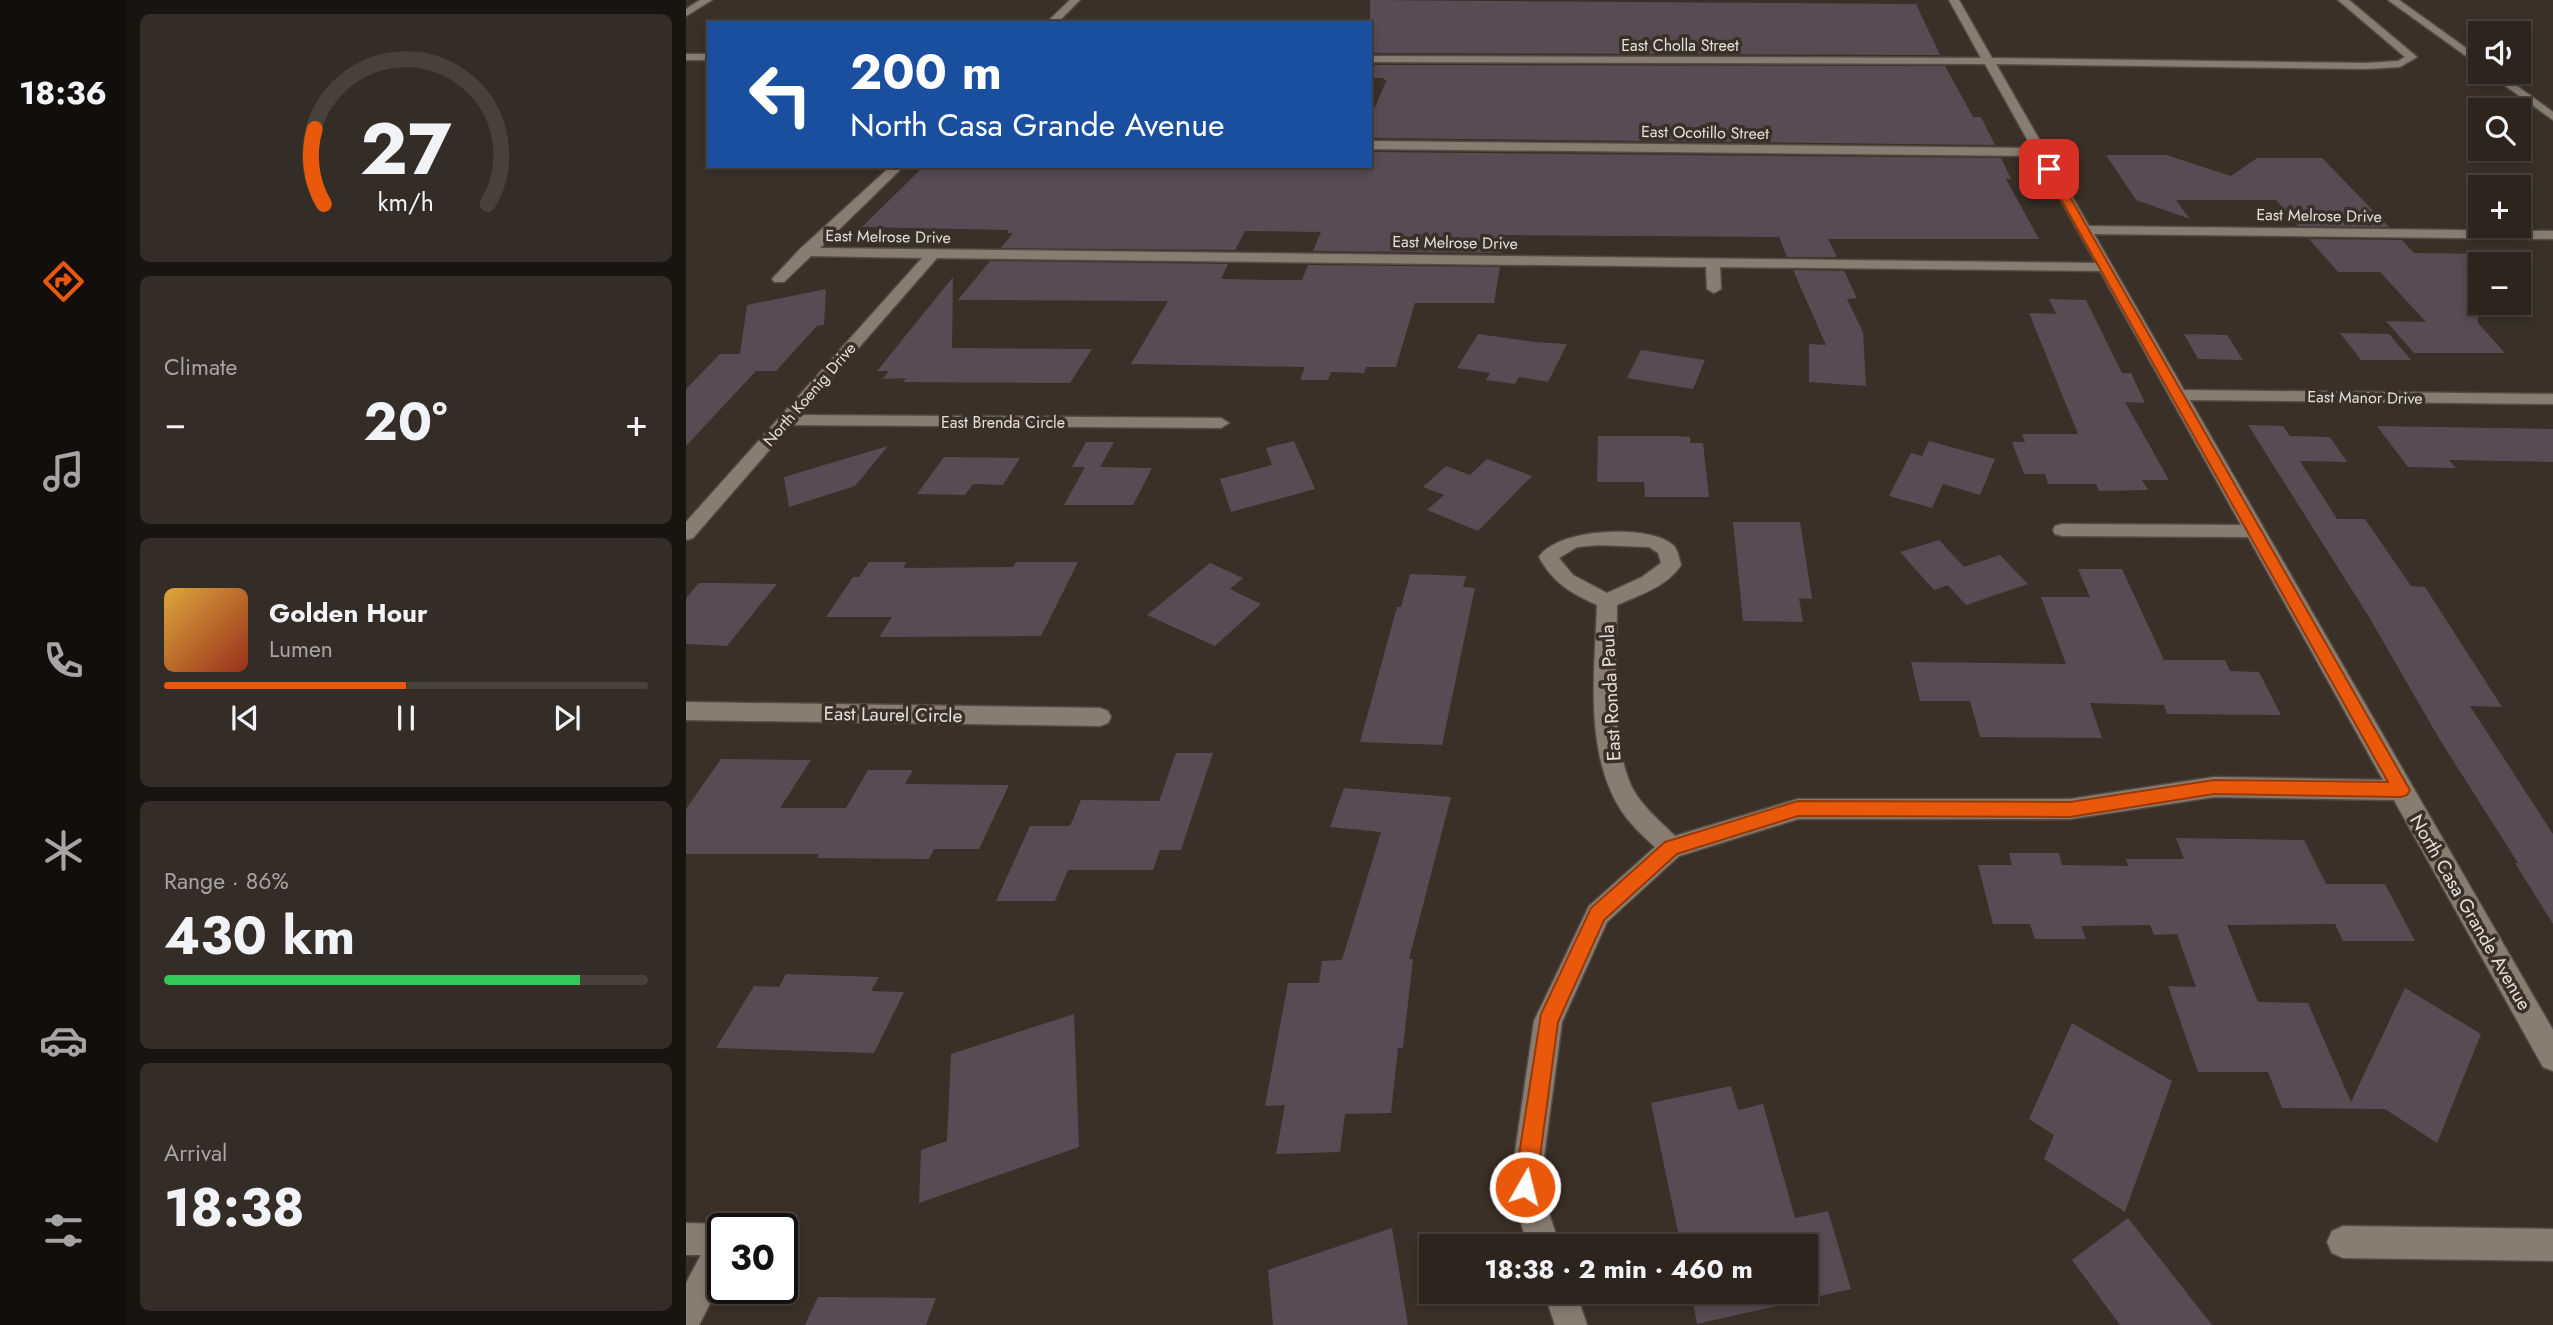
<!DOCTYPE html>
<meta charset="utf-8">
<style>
body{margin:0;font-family:Jost,sans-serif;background:#342c26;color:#f1f3f6;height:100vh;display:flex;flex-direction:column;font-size:26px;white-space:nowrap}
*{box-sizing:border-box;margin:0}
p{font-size:23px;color:#a6a4a4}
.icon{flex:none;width:38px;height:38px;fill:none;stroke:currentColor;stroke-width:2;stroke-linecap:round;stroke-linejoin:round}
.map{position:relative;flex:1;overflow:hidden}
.sheet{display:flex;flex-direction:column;gap:14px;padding:14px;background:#181410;width:560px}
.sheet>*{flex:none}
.guide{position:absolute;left:21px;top:21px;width:665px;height:147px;border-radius:0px;box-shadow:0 4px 10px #0003,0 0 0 2px #48413b;background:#1a4fa0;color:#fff;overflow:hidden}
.fabs{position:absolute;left:1782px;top:21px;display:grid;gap:14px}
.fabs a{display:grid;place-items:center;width:63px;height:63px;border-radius:0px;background:#2c241d;box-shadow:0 4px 10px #0003,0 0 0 2px #48413b;font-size:35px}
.speed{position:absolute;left:21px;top:1213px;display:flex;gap:14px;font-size:35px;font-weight:700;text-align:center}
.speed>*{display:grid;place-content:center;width:91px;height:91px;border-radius:50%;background:#2c241d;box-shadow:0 4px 10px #0003,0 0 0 2px #48413b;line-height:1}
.speed .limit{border:4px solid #111;border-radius:10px;background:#fff;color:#111}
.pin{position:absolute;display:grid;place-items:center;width:60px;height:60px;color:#fff;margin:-30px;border-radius:14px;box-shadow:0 4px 10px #0006}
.me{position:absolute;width:77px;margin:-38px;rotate:8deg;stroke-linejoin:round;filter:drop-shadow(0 0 5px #0008)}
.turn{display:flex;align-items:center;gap:24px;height:147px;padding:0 28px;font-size:32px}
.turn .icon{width:91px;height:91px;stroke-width:2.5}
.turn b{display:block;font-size:49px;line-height:60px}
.big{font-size:52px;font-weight:700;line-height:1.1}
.sheet .tile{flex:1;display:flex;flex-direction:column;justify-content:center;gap:10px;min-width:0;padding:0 24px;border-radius:10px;background:#342c26}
.sheet .dial{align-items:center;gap:0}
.dial svg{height:182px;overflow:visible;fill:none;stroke:#48413b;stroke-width:7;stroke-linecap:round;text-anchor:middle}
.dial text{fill:#f1f3f6;stroke:none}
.song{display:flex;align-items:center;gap:21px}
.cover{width:84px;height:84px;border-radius:10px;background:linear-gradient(135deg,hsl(40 70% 55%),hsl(10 70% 35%))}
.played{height:7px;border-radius:4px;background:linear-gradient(90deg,#ea580c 50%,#48413b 50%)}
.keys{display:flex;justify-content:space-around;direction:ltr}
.heat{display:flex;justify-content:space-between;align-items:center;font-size:38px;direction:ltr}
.charge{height:10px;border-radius:5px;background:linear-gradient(90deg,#34c759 86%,#48413b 0)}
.trip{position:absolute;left:733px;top:1234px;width:399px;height:70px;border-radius:0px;background:#2c241d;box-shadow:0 4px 10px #0003,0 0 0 2px #48413b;font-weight:700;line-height:70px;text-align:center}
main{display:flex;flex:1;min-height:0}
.menu{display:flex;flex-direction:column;width:126px;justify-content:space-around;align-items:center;background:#120e0c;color:#a6a4a4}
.menu .icon{width:49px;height:49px}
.menu .active{color:#ea580c}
.menu b{font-size:32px;color:#f1f3f6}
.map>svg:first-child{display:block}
.building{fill:#584b54}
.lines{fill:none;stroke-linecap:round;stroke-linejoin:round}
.minor-casing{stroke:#544c44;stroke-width:3}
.minor{fill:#897d72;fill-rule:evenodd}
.route{fill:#ea580c;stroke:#983908;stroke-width:2}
.labels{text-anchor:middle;stroke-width:7;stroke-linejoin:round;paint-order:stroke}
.far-street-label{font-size:16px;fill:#e7e0da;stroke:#3a3027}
.street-label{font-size:19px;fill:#e7e0da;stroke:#3a3027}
</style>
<main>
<nav class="menu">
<b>18:36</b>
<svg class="icon active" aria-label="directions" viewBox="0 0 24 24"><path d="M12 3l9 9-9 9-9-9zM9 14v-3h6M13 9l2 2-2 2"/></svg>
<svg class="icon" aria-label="music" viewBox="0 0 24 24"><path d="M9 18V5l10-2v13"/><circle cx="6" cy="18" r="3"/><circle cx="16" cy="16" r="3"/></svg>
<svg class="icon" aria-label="phone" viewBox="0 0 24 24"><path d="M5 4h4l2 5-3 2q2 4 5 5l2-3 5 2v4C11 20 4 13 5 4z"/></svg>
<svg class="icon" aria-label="climate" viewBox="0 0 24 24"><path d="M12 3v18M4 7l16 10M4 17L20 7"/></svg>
<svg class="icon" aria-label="car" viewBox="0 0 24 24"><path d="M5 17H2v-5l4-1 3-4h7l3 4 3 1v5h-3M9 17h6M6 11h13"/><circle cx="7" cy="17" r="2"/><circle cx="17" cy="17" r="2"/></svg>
<svg class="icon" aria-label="filters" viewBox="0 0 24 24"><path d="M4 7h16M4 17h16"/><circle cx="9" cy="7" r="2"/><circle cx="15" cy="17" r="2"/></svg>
</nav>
<section class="sheet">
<div class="tile dial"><svg viewBox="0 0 100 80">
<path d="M14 69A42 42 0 1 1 86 69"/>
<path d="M14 69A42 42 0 0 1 10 36" stroke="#ea580c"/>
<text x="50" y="56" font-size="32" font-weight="700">27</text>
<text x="50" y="72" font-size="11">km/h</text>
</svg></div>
<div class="tile"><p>Climate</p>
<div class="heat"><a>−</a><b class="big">20°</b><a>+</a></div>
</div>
<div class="tile">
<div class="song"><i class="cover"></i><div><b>Golden Hour</b><p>Lumen</p></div></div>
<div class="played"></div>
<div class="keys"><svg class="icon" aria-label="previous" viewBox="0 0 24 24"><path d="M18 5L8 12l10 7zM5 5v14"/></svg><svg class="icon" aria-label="pause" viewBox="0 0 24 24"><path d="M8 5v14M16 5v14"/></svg><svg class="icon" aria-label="next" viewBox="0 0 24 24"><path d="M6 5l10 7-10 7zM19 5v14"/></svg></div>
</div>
<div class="tile"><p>Range · 86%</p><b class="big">430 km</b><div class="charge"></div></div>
<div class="tile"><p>Arrival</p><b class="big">18:38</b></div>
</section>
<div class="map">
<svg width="1867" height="1325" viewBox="0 0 1867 1325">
<rect width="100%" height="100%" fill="#3a3027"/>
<g class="building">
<path d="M684,0L1230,4L1254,55L684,53Z"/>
<path d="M684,65L1259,66L1287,117H1295L1309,145L684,138V118L701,80H698L699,78H684Z"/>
<path d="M684,152L1315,158L1325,179H1320L1353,239H1142L1151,257H1101L1093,237L819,235L816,253L627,251L635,232L559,231L549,250L315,248L327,233H321L323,230L176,227L238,166H684Z"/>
<path d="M1420,155H1480L1545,176L1571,158H1636L1703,227L1612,226L1590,200H1490L1504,219L1450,200Z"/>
<path d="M1623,239L1716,240L1728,253L1794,254L1792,323L1819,353H1728L1700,321L1740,322L1694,272H1652Z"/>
<path d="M304,261L542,264L535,279L587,280H616L622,265L814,267L808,303H729L710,367H680L678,373L645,372L642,380H614L619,367L445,364L482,301L272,300Z"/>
<path d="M1107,270L1158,271L1171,298L1161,299L1177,332L1180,386L1123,382V344L1140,345Z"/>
<path d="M267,277L266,348L406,349L384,383L217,382L220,378L197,379L203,371H191Z"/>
<path d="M140,289L138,325L131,326L90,371H70L0,446V389L34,354H54L61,305Z"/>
<path d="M1363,299L1400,300L1436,373H1445L1459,403L1439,402L1483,480H1456L1462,490L1413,491L1410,484H1362L1359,474H1338L1326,442H1339L1336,434H1392L1343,313L1370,314Z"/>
<path d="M1654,333L1703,334L1725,360H1675Z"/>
<path d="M792,334L849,342L881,344L862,382L833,377L829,384L800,380L804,373L771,368Z"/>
<path d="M1498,334L1541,335L1557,360L1512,359Z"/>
<path d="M955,350L1019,360L1007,389L941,378Z"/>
<path d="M1562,425L1597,426L1604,436L1644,437L1661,462L1614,461L1651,519H1679L1725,586L1739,587L1816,707L1784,706L1867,834V924L1829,863H1832L1754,740L1683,617Z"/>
<path d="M1691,426L1867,429V462L1763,460L1770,468L1722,467Z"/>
<path d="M912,436H988L1004,437V443H1017L1023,497H959L958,482H911Z"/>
<path d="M608,441L629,489L545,512L534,479L586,465L580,448Z"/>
<path d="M1243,441L1309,459L1294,495L1257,484L1246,508L1203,496L1225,453L1236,456Z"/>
<path d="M400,442H428L414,467L466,468L447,505H378L399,467H386Z"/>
<path d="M202,446L169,486L103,507L98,477Z"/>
<path d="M258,457L334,458L317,485L287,484L279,495L231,494Z"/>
<path d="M801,459L846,476L792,531L741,510L758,495L737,487L760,466L784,475Z"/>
<path d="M1047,522H1114L1126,599L1113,598L1117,622L1057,621Z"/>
<path d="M1253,540L1278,567L1314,555L1342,584L1280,605L1262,585L1248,590L1214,552Z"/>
<path d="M183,562H220L217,568L327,567L330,562H392L355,636L193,637L206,617H140L167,577H173Z"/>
<path d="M524,563L557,578L544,589L575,604L529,646L461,615Z"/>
<path d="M1392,569H1436L1478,660H1539L1544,671L1573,672L1595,715L1481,714L1478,705L1404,703L1416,738L1294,737L1284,701H1234L1225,662L1380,664L1355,597H1404Z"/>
<path d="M724,574L780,576L777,587L789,588L756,745L674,742L711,607H715Z"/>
<path d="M13,583H32L91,584L41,646L0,644V598Z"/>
<path d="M490,753H527L495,850H474L467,870H382L369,901H310L344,826H384L395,800L473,801Z"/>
<path d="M35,759L125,760L94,808H160L182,770H227L219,784L323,785L293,849H248L243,859L131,858L133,854H0V809Z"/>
<path d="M658,788L765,797L723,959H727L717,1048H712L705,1113L659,1114L654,1152L590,1154L599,1105L579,1106L602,983H633L636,961L656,960L695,832L644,827Z"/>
<path d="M1490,838L1618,840L1640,884H1699L1729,941H1657L1649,924L1541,925L1572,1002L1622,1003L1665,1102L1719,988L1795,1034L1751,1143L1699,1109L1596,1108L1582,1072H1512L1482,986L1510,987L1491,934L1468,935L1464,925L1395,926L1400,939H1349L1344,924H1307L1292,865H1326L1323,853H1373L1376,865L1442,866L1440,859H1498Z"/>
<path d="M100,974L193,977L185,991L218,992L188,1053L30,1048L68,986L93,987Z"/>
<path d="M388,1014L393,1147L233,1203L235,1150L261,1141L265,1054Z"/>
<path d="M1386,1023L1486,1081L1439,1212L1358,1159L1368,1135L1343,1119Z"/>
<path d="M1045,1086L1052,1110L1077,1104L1109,1218L1142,1211L1165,1289L1011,1324L1005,1292H1120V1246H995L965,1103Z"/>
<path d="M1442,1218L1526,1325H1434L1386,1260Z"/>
<path d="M706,1228L722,1325H587L582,1270Z"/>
<path d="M132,1297L250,1298L240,1325H119Z"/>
</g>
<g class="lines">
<g class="minor-casing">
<g id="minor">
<path d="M14,0H26L0,16V9Z"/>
<path d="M384,0H394L371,23H360Z"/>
<path d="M1263,0H1273L1306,58L1681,63L1712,61L1719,57L1652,0H1663L1731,57L1714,67L1681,69L1310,64L1403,226L1867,231V239L1408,234L1498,390L1867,394V404L1504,400L1867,1030V1071L1857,1067L1708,800L1528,797L1384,819H1112L993,856L921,922L876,1022L854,1187L874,1246H842L824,1187L848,1021L903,906L969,847C956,835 942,822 933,807C898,748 909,670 911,605C885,593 867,583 853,557C871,528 964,524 987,545C992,550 993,558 995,565C981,587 953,595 931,605C931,659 923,732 944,783C953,804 973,820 989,836L1112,799H1384L1528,777L1697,780L1562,537L1376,536L1369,534L1367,530L1369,526L1376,524L1555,525L1414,271L1034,267L1035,289L1028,293L1021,289L1020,267L251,258L114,415L535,418L543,423L535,428L105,425L7,538L0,540V522L236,258L125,256L98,282H88L86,279L114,249L205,166H218L134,248L1410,263L1350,156L684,149V141L1346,148L1299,64L684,62V56L1295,58ZM912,545L963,547L972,553L975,563L956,577L921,593L887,575L873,558L891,547Z"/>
<path d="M1702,0H1713L1794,58V66Z"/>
<rect x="0" y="54" width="23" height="6"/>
<path d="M1800,72H1812L1867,112V120Z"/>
<path d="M0,702L414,708L422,711L425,717L422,723L414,726L0,720Z"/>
<path d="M0,1223L37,1224L47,1228H37V1278L13,1325H0V1283L15,1255H0Z"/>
<path d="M1657,1226L1867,1229V1261L1657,1258L1646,1253L1641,1242L1646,1231Z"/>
<path d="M858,1292H890L901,1325H869Z"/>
</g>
</g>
<use href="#minor" class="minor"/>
</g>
<path class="route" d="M1363,166L1368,169L1721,785L1724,790L1721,795L1715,797L1528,794L1384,817L1112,816L991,854L918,920L872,1022L850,1187L847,1195L839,1199L831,1195L828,1187L855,1014L905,908L979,842L1112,801L1384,802L1528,780L1702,782L1358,169Z"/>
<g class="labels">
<g class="far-street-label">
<text x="994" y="51">East Cholla Street</text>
<text transform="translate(1019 132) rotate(1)" y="6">East Ocotillo Street</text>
<text transform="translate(1633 215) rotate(1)" y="6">East Melrose Drive</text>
<text transform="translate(202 236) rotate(1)" y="6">East Melrose Drive</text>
<text transform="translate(769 242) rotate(1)" y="6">East Melrose Drive</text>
<text transform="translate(123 394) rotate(-49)" y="6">North Koenig Drive</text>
<text transform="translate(1679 397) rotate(1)" y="6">East Manor Drive</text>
<text x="317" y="428">East Brenda Circle</text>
</g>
<g class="street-label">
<text transform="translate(924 693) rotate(-93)" y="7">East Ronda Paula</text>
<text transform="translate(207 714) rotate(1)" y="7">East Laurel Circle</text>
<text transform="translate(1785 912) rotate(60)" y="7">North Casa Grande Avenue</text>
</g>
</g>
</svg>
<div class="fabs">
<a><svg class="icon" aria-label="sound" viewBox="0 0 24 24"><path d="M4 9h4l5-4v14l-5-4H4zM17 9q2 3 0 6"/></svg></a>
<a><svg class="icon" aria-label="search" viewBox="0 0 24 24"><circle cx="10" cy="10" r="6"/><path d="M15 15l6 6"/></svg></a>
<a>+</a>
<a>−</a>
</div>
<div class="speed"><div class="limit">30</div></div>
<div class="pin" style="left:1363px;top:169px;background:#d93025"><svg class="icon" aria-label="arrive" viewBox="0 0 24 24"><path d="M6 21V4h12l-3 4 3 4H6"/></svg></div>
<svg class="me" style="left:839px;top:1187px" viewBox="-20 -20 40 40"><circle r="17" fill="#ea580c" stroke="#fff" stroke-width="3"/><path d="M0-11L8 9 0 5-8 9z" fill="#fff"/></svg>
<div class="trip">18:38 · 2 min · 460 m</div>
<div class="guide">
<div class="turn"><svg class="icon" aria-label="left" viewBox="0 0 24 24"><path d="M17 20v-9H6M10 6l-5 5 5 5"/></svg><div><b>200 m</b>North Casa Grande Avenue</div></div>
</div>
</div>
</main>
